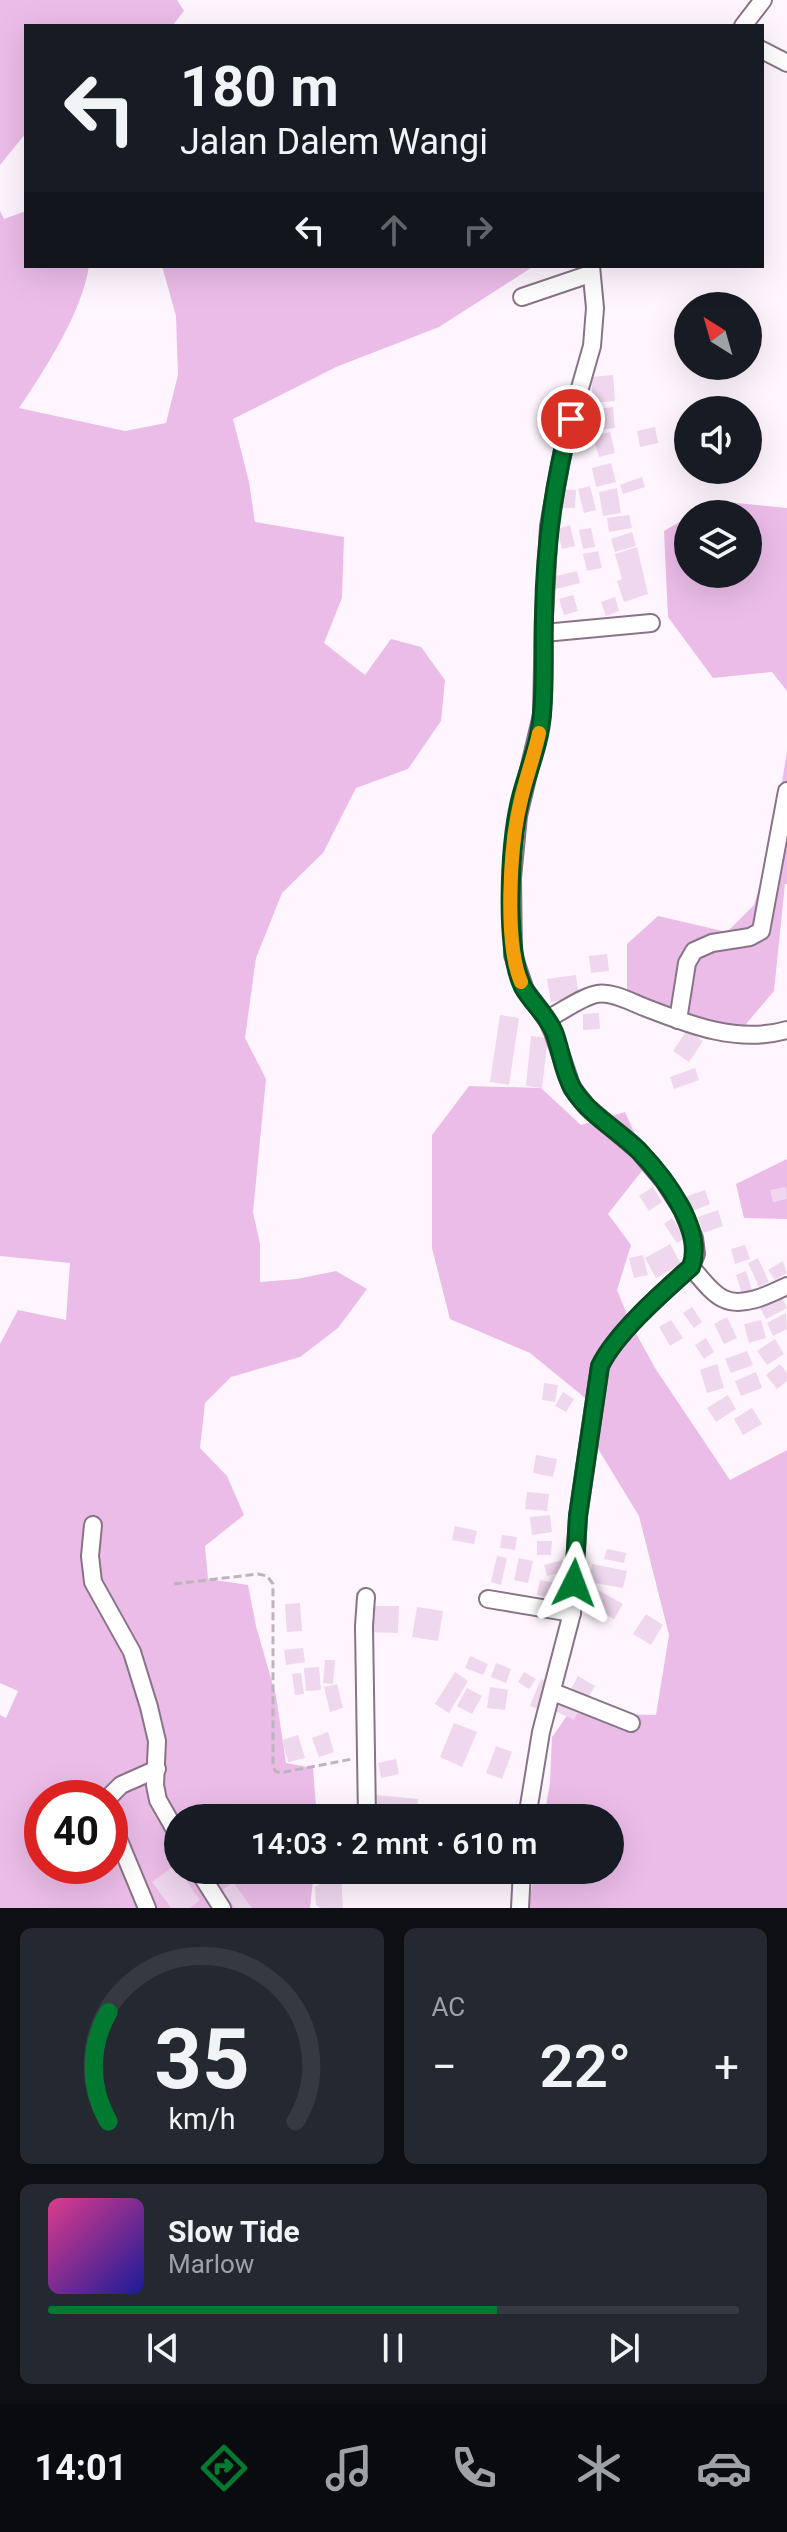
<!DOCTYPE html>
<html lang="id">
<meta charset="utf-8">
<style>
body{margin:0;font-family:Roboto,sans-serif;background:#242831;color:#f1f3f6;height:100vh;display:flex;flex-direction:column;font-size:30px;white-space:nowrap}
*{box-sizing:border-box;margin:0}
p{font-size:26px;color:#9ea1a6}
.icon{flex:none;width:44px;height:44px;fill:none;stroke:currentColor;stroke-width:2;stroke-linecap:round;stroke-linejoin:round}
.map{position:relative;height:1908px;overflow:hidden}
.details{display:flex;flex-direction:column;gap:20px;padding:20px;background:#0d0f14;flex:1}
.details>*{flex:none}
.banner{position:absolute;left:24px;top:24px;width:740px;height:244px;border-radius:0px;box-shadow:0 8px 32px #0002;background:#171b24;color:#f1f3f6;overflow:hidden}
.needle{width:52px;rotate:323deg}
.controls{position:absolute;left:674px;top:292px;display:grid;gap:16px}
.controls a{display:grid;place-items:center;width:88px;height:88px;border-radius:50%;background:#171b24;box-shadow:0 8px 32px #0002;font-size:40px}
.speed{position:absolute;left:24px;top:1780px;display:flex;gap:16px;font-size:40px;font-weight:700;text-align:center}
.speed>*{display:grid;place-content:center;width:104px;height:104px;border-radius:50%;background:#171b24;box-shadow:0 8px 32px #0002;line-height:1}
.speed .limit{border:12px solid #d22;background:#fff;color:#111}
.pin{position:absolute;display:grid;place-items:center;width:68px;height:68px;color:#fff;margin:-34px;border:4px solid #fff;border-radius:50%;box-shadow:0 2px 8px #0007}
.me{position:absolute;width:88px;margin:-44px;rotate:3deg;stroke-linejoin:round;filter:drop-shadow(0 0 6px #0008)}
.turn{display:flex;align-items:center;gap:28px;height:168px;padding:0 24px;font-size:36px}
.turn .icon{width:104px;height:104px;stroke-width:2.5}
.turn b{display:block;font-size:56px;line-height:68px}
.lanes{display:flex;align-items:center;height:76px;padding:0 24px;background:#0003;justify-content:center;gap:40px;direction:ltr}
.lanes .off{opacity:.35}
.big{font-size:60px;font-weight:600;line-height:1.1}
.details .tile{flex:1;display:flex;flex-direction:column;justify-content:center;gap:12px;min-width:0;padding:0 28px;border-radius:12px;background:#242831}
.details .dial{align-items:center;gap:0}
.dial svg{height:208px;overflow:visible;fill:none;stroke:#363941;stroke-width:7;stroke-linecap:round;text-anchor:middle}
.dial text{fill:#f1f3f6;stroke:none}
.song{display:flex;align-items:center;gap:24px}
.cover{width:96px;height:96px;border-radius:12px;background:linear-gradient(135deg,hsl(330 70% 55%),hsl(240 70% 35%))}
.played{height:8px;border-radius:4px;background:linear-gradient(90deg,#007a31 65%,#363941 65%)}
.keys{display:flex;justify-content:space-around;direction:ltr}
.heat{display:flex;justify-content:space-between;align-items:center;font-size:44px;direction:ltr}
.details .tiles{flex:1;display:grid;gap:20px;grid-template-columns:1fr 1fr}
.tile:last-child{grid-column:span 2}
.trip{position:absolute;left:164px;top:1804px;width:460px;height:80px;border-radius:40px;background:#171b24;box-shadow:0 8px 32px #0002;font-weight:600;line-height:80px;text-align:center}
.tabs{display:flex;height:128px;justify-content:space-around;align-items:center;background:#090b0e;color:#9ea1a6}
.tabs .icon{width:56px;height:56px}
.tabs .current{color:#007a31}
.tabs b{font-size:36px;color:#f1f3f6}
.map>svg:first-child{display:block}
.green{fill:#ebbce8;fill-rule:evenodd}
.building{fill:#efd7ed}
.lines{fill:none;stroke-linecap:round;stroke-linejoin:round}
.minor-casing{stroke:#897387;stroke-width:20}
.path{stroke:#beb4bd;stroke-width:3;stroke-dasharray:8 4;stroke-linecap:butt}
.minor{stroke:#fff;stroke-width:16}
.route-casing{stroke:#004f20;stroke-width:20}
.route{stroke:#007a31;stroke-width:14}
.slow{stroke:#f59e0b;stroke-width:14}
</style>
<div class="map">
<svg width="787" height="1908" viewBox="0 0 787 1908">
<rect width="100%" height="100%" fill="#fff5fe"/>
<g class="green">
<path d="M0,0H177L184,11L172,26H26V133L0,165Z"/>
<path d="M0,211L4,219L26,211V266H89C82,312 45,370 19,408L125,431L166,423L178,375L176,316L162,266H534L439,327L336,367L233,419L249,482L255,522L344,537L342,598L324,643L365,675L391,639L421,647L445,680L441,721L408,769L356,788L323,853L282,893L256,958L245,1038L266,1079L253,1212L260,1244V1282L297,1279L336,1271L367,1289L338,1328L300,1357L231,1377L205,1403L200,1448L227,1476L244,1515L205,1546L208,1579L248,1585L256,1626L276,1696L286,1763L313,1768L317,1818H178V1870H314L310,1908H0V1715L6,1718L18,1691L0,1683V1344L18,1310L66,1320L70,1263L0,1256ZM42,1798H110V1866H42Z"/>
<path d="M717,501L787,508V691L772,672L713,678L668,617L664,531L688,517V574H748V514H694Z"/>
<path d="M787,751V884H785L774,991L735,1037L707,1019L665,1016L627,998V944L658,916L727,932L754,905L773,838Z"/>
<path d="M469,1086L541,1088L581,1125L625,1112L648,1163L608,1214L631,1245L617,1290L631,1324L655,1368L730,1480L787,1450V1908H528L535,1870H610V1818H544L550,1783L552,1737L569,1713L656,1715L669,1635L639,1516L592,1439L590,1402L530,1353L450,1319L432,1248V1135Z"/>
<path d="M787,1159V1219L744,1218L736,1184Z"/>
</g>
<g class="building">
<path d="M613,375L615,401L593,403L591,377Z"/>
<path d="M613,407L615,428L590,431L588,410Z"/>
<path d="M655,427L658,443L640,447L637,431Z"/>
<path d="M610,432L615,453L599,457L593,436Z"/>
<path d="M611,463L616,482L596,487L592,468Z"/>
<path d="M642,477L645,487L623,494L620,485Z"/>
<path d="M590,486L596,510L584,513L578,489Z"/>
<path d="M617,488L621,513L603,516L599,492Z"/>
<path d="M558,489L576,490L575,508H558Z"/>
<path d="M629,515L632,528L609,532L607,518Z"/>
<path d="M570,525L575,546L562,549L557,529Z"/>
<path d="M591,528L595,547L583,549L579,530Z"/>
<path d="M632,532L636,546L615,552L611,539Z"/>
<path d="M637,547L648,594L624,602L617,581L622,579L615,554Z"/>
<path d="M598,551L602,568L587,571L583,554Z"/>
<path d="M577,571L580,583L551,590L548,578Z"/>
<path d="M573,595L578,611L564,615L559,599Z"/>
<path d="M615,597L619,611L606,616L601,602Z"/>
<path d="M607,954L609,971L591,973L589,956Z"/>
<path d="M576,975L579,997L551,1002L547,979Z"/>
<path d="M599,1013L600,1029L583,1030V1014Z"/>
<path d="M500,1015L519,1018L509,1085L490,1082Z"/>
<path d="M687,1030L703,1041L689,1062L673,1051Z"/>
<path d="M531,1036L548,1038L542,1088L526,1086Z"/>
<path d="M695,1068L699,1080L674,1089L670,1077Z"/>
<path d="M653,1187L662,1202L649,1211L639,1196Z"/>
<path d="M786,1187L787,1199L773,1202L770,1190Z"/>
<path d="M705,1190L710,1204L690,1212L685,1197Z"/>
<path d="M718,1210L723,1226L703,1233L698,1217Z"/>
<path d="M672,1218L685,1238L677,1243L664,1224Z"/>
<path d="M670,1244L681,1264L656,1278L645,1258Z"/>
<path d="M745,1245L750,1259L735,1264L731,1249Z"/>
<path d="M643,1255L648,1275L634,1278L629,1258Z"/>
<path d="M758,1258L769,1282L759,1287L748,1263Z"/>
<path d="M783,1261L787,1273L775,1280L768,1270Z"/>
<path d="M746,1271L752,1290L742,1293L736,1275Z"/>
<path d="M780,1293L787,1308L766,1319L758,1304Z"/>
<path d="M692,1307L702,1322L694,1328L683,1313Z"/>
<path d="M786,1313L787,1329L773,1336L767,1323Z"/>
<path d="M727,1317L737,1338L724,1344L714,1324Z"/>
<path d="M671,1320L683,1338L670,1346L659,1327Z"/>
<path d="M761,1320L766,1338L749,1343L744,1324Z"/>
<path d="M706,1338L714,1352L704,1359L695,1345Z"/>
<path d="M775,1339L784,1354L767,1365L757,1351Z"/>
<path d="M747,1351L753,1365L731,1373L725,1359Z"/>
<path d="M717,1364L724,1388L707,1393L700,1370Z"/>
<path d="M780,1364L787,1373V1381L777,1389L766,1375Z"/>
<path d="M756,1372L762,1388L741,1396L735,1381Z"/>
<path d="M544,1383L558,1385L555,1402L542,1400Z"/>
<path d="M563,1392L574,1399L566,1412L555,1406Z"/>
<path d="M728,1395L736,1409L716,1422L707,1408Z"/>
<path d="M752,1408L762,1424L743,1435L734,1419Z"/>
<path d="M536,1455L557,1459L553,1477L533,1473Z"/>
<path d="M527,1492L549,1494L547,1511L525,1509Z"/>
<path d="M550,1515L552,1532L532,1535L530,1517Z"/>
<path d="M455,1526L477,1531L474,1544L452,1540Z"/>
<path d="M502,1535L517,1537L515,1550L500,1548Z"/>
<path d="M537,1541H552L551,1555H537Z"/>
<path d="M607,1549L626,1553L624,1563L604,1559Z"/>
<path d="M497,1556L507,1558L501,1585L491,1582Z"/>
<path d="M519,1558L533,1561L528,1583L514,1580Z"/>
<path d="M563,1560L565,1571L547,1576L544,1565Z"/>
<path d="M592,1564L627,1571L623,1588L589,1582Z"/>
<path d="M540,1580L561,1584L559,1599L537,1595Z"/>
<path d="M596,1589L623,1604L614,1619L587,1605Z"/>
<path d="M300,1603L302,1631L287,1632L285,1604Z"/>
<path d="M368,1606H399L398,1633L367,1632Z"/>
<path d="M417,1607L443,1611L438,1641L412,1637Z"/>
<path d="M646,1614L663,1625L651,1645L633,1634Z"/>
<path d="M303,1648L305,1662L286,1665L284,1650Z"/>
<path d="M470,1656L488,1664L483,1675L465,1668Z"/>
<path d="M325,1660H335L333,1684L323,1683Z"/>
<path d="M496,1663L511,1669L506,1683L491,1677Z"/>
<path d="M319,1667L321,1690L306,1691L304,1668Z"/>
<path d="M455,1672L468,1681L449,1713L435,1704Z"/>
<path d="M524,1672L536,1679L529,1689L518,1682Z"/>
<path d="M301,1673L304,1694L295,1695L292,1674Z"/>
<path d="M578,1676L595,1686L588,1698L571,1689Z"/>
<path d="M541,1679L549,1683L538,1709L530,1706Z"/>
<path d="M337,1684L343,1708L330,1712L324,1687Z"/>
<path d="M490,1687L508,1690L505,1710L487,1708Z"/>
<path d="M467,1688L482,1696L472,1714L457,1706Z"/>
<path d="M560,1696L581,1706L574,1720L553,1710Z"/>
<path d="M454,1723L477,1732L462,1767L440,1757Z"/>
<path d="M328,1732L334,1752L319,1757L312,1738Z"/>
<path d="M298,1735L305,1758L288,1762L282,1740Z"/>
<path d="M496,1746L512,1752L502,1779L486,1773Z"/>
<path d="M396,1759L399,1774L381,1778L378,1763Z"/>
<path d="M376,1795L418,1799L416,1818H374Z"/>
<path d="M175,1865L200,1900L190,1908H171L152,1882Z"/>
<path d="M341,1872L343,1908H321L316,1905L315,1887Z"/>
<path d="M233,1882L252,1908H235L222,1890Z"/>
</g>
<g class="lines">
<g class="minor-casing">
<g id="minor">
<path d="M743,26L763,0"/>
<path d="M762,50L787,63"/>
<path d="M522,297L590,274"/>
<path d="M544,633L651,623"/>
<path d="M547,1019C562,1012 581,997 597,994C611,991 631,1002 644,1007C690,1025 738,1044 787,1030"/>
<path d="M678,1020L687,963L694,951L712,943L750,937L761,931L787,791"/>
<path d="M691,1267C700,1277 712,1294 724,1299C743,1308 770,1294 787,1286"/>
<path d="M93,1525L90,1556L93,1582L132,1652L149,1707L157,1741L155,1785L158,1800L178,1835"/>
<path d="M366,1597L364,1626L367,1818"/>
<path d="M488,1599L572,1613"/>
<path d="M553,1692L631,1723"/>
<path d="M108,1798L121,1785L157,1769"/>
<path d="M527,1818L541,1732L572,1613L578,1516L600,1366C616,1333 663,1292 691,1267L696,1254L694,1238L682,1209L664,1181L639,1151L587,1107L572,1088L553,1032L547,1019L525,990L513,955L512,878L518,816L542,715L544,616L549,526L564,444L592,346L595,308L591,266"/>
<path d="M110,1819L147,1908"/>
<path d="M198,1870L222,1908"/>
<path d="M520,1908L522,1870"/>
</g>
</g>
<path class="path" d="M174,1584L258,1574L267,1576L273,1584V1765L275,1771L280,1773L352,1759"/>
<use href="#minor" class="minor"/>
</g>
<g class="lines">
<g class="route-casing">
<path id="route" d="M571,419C553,484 545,549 544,616C543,649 545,681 542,713C540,744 527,772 520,801C510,844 504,948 523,987C532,1003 547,1015 554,1032C561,1050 563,1073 573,1089C589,1115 618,1130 639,1151C664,1177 705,1230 691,1267C663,1292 616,1333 600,1366L578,1516L574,1583"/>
</g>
<use href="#route" class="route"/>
<path class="slow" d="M521,982C504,942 510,847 520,804C525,780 534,757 539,733"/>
</g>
</svg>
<div class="controls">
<a><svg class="needle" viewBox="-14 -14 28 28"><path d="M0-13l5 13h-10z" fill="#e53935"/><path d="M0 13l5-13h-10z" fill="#9ea1a6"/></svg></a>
<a><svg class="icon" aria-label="sound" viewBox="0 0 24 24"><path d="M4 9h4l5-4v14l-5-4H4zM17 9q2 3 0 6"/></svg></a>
<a><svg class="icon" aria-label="layers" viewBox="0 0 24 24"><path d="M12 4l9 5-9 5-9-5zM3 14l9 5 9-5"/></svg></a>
</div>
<div class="speed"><div class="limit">40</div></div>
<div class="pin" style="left:571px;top:419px;background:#d93025"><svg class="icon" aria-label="arrive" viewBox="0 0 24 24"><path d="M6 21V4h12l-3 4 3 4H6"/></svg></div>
<svg class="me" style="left:574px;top:1583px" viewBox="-20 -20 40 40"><path d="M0-17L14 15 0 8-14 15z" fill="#007a31" stroke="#fff" stroke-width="4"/></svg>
<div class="trip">14:03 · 2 mnt · 610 m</div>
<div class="banner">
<div class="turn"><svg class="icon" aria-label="left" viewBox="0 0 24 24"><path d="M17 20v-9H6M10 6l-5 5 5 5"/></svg><div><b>180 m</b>Jalan Dalem Wangi</div></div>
<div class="lanes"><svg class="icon" aria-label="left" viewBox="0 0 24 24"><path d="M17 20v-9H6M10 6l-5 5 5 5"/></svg><svg class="icon off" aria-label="ahead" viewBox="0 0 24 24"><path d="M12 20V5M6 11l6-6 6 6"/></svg><svg class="icon off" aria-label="right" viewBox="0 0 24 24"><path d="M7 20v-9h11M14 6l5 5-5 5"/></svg></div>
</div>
</div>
<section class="details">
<div class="tiles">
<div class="tile dial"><svg viewBox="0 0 100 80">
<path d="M14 69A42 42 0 1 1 86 69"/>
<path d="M14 69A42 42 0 0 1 14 27" stroke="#007a31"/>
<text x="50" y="56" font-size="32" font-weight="700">35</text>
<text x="50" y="72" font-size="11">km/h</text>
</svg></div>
<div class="tile"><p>AC</p>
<div class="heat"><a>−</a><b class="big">22°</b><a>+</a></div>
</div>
<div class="tile">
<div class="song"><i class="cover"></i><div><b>Slow Tide</b><p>Marlow</p></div></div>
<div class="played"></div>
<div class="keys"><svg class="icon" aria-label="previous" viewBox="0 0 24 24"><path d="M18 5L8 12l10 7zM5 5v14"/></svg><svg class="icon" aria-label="pause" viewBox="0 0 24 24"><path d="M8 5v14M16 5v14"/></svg><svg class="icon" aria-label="next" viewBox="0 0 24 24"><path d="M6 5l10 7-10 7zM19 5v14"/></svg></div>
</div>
</div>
</section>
<nav class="tabs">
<b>14:01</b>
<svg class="icon current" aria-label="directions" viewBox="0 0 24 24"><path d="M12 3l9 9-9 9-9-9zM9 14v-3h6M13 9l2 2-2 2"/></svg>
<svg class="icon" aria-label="music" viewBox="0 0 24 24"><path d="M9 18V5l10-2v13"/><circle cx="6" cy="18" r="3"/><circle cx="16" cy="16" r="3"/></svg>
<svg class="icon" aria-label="phone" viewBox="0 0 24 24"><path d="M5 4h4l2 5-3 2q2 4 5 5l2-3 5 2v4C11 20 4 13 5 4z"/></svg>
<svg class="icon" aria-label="climate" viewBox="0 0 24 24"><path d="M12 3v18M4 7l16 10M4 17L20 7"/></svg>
<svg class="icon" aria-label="car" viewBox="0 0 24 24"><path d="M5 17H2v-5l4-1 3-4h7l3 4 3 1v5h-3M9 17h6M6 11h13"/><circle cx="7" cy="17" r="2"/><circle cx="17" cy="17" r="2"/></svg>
</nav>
